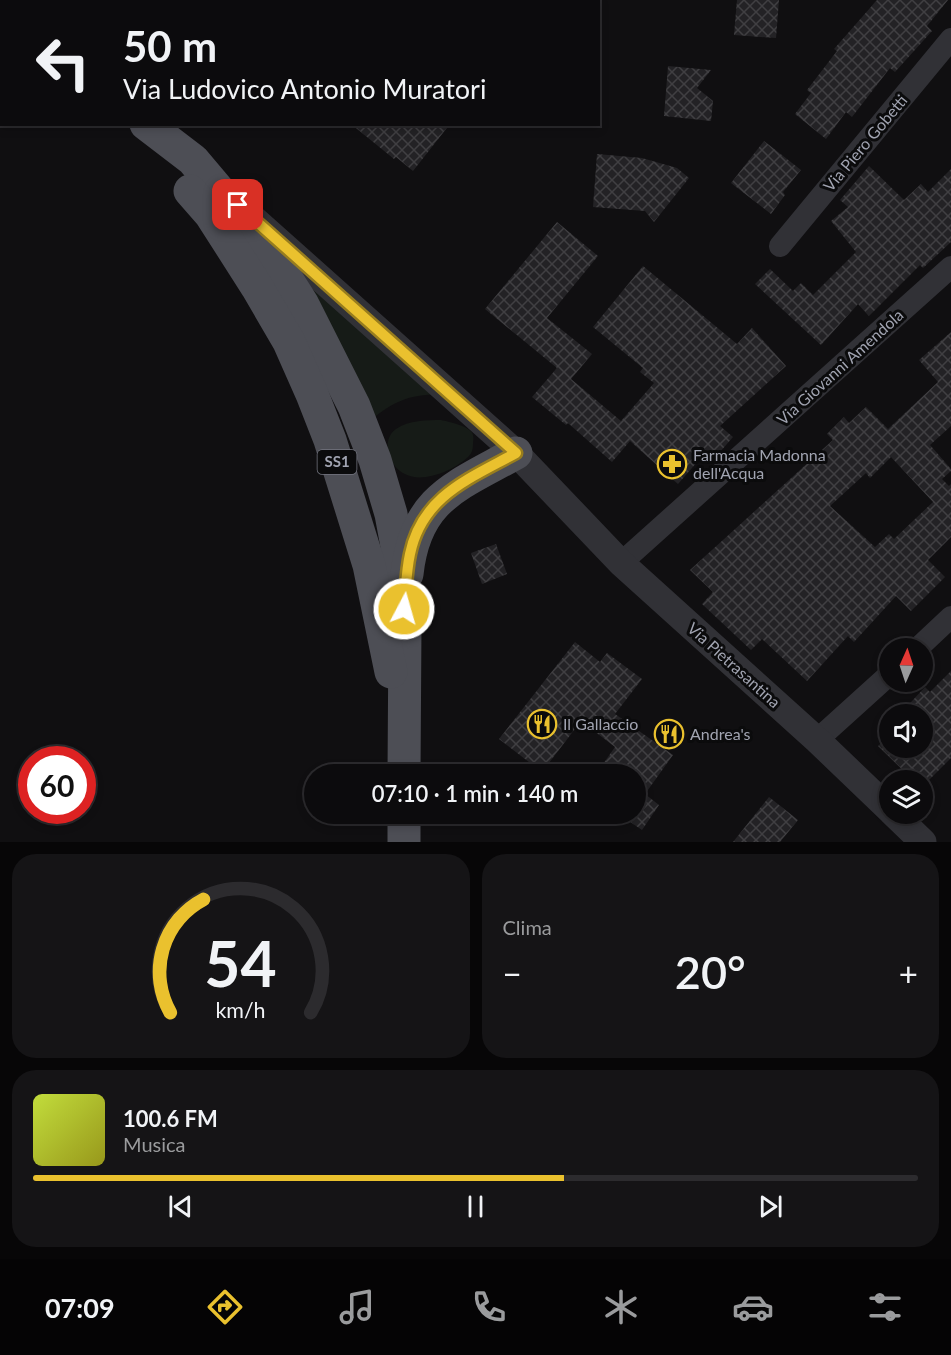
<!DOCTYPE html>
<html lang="it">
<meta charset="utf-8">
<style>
body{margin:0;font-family:Lato,sans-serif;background:#151416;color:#f1f3f6;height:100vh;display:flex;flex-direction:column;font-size:22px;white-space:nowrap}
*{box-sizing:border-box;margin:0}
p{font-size:20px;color:#9a9b9d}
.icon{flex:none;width:33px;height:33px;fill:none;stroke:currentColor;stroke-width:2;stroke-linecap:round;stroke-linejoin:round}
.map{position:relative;height:842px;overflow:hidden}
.drawer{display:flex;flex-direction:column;gap:12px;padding:12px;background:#070607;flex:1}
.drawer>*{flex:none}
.guide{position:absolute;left:0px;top:0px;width:600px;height:126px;box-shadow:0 3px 9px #0003,0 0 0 2px #2c2b2e;background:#0c0b0d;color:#f1f3f6;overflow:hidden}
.needle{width:39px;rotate:3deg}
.fabs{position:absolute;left:879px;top:638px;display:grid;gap:12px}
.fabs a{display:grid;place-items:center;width:54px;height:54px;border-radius:50%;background:#0c0b0d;box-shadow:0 3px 9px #0003,0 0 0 2px #2c2b2e;font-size:30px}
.speed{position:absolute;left:18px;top:746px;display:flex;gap:12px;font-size:30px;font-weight:700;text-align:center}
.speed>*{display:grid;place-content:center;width:78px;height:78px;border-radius:50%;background:#0c0b0d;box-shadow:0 3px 9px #0003,0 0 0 2px #2c2b2e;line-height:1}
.speed .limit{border:9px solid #d22;background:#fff;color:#111}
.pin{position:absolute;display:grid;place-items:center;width:51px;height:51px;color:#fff;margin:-26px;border-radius:12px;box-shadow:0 3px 9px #0006}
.me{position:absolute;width:66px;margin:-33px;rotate:6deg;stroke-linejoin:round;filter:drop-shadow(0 0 4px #0008)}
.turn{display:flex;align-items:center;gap:21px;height:126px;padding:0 24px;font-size:27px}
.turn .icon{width:78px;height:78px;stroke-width:2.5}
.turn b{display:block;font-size:42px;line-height:51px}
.big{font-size:45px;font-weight:600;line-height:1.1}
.drawer .widget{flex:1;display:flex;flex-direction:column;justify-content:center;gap:9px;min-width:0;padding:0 21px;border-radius:24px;background:#151416}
.drawer .dial{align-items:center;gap:0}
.dial svg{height:156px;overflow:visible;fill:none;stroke:#2c2b2e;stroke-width:7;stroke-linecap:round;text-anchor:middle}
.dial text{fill:#f1f3f6;stroke:none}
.song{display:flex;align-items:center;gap:18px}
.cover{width:72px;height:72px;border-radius:9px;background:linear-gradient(135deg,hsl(70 70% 55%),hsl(60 70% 35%))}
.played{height:6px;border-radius:3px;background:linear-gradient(90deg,#eac12e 60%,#2c2b2e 60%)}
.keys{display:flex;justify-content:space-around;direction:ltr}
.heat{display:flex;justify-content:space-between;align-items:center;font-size:33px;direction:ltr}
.drawer .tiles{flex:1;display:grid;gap:12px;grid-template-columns:1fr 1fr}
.widget:last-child{grid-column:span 2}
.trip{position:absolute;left:304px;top:764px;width:342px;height:60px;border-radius:30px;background:#0c0b0d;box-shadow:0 3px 9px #0003,0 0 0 2px #2c2b2e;font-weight:600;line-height:60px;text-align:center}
.dock{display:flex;height:96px;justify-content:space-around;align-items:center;background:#050405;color:#9a9b9d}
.dock .icon{width:42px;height:42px}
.dock .on{color:#eac12e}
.dock b{font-size:27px;color:#f1f3f6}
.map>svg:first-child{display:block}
.grass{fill:#161b17}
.building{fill:url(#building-cross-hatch);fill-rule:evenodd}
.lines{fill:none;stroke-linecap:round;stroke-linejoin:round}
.minor{stroke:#313136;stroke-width:22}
.tertiary{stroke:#313136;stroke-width:27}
.primary{stroke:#4d4e55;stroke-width:33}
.route-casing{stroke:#987d1e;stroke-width:15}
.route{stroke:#eac12e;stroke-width:10}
.labels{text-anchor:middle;stroke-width:6;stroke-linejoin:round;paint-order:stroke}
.shield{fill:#0b0b0c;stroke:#747680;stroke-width:1.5}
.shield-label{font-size:15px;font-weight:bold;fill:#a1a4b1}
.street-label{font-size:16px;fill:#a1a4b1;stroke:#0b0b0c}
.poi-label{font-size:16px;fill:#a1a4b1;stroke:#0b0b0c;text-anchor:start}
</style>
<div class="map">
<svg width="951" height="842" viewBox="0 0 951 842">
<defs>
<pattern id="building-cross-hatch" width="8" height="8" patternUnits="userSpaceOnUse" patternTransform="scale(1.5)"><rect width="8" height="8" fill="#232225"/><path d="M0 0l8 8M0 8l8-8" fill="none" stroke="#403f42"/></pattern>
</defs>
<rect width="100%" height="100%" fill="#100f11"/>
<g class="grass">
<path d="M305,275L436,394C407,396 394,401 371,420Z"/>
<path d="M441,420C449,422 471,426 473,435C474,438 473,441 473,444C473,449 472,453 469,456C455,470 423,484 405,474C389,467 380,440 396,429C409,420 427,420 441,420Z"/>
</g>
<g class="building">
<path d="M737,0H779L776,38L734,35Z"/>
<path d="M877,0H948L927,26L932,31L895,72L890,68L852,117L846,112L826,139L795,114L811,93L807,90L837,51L834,49Z"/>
<path d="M668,66L711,70L697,88L713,101L711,121L664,116Z"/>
<path d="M351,124H450L413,171L396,157L394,159Z"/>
<path d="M764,141L801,170L783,192L785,195L771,214L731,183Z"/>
<path d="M597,154L642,158L677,168L689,178L654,222L645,211L593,207Z"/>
<path d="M869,166L904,200L921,184L928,192L951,169V242L923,268L920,265L869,316L858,304L821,345L755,284L770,269L793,291L801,283L813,295L856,252L831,221L848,207L840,200Z"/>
<path d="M557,222L598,256L547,318L592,354L571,379L621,421L654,383L640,372L643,368L593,327L643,266L737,344L752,328L786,366L720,426L733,437L713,460L705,453L678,484L630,441L612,462L568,423L566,425L532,397L557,368L485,309Z"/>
<path d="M951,332V426L930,445L951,469V471L942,479L949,486L951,484V537L928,560L945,577L911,611L896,596L854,642L848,636L807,681L762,639L751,650L702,604L713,592L690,570L833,440L827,434L844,417L849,423L866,407L888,429L938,382L919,360ZM891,457L933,502L894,539L889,534L875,547L830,506L866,473L870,478Z"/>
<path d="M496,544L507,574L482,584L471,553Z"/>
<path d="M575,642L600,662L607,653L642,679L615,714L673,755L645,794L659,805L642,830L617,813H636V774H596L615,747L581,721L542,772L499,739Z"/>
<path d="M951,671V758L922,787V780H913L878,746L890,735V747H922V714H900L925,687L930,692Z"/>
<path d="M769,797L798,820L780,842H733Z"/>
</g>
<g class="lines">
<g class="minor">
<path d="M780,246L951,39"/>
<path d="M621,563L951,267"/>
<path d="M918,648L951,617"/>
<path d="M817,740L890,674"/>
</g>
<g class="tertiary">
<path d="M255,220L516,453L621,563L817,740L890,810"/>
<path d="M893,813L923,842"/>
</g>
<g class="primary">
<path d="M0,6L2,7"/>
<path d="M146,124L193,160L236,211L281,270L302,303L354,406L375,460L391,514L402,573L405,626L404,774"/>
<path d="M190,191L211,215L257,287L289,342L312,394L330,440L369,565L391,672"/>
<path d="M407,574C415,498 457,486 516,453"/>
<path d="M404,813V842"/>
</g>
</g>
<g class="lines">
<g class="route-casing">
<path id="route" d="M238,205L516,453C469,479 422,496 410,554C406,572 406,591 404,609"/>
</g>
<use href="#route" class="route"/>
</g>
<defs>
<g id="pharmacy-ring" transform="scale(1.5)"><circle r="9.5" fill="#0b0b0c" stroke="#eac12e" stroke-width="1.5"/><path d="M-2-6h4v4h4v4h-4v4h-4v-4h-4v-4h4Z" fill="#eac12e"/></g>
<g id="restaurant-ring" transform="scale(1.5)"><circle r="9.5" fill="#0b0b0c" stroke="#eac12e" stroke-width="1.5"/><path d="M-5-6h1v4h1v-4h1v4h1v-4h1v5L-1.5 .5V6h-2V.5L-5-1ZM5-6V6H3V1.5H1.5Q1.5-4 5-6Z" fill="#eac12e"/></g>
</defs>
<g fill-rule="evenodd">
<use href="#pharmacy-ring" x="672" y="464"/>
<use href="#restaurant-ring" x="542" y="724"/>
<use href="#restaurant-ring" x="669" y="734"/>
</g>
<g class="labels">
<rect class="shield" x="317.5" y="450" width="39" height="24" rx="4.5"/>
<g class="shield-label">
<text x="337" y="467">SS1</text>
</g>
<g class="street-label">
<text transform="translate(865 143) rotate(-50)" y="6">Via Piero Gobetti</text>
<text transform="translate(840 367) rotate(-42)" y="6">Via Giovanni Amendola</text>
<text transform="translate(734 665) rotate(42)" y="6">Via Pietrasantina</text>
</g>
<g class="poi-label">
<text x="693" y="461">Farmacia Madonna<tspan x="693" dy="18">dell'Acqua</tspan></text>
<text x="563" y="730">Il Gallaccio</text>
<text x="690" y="740">Andrea's</text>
</g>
</g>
</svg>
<div class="fabs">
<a><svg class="needle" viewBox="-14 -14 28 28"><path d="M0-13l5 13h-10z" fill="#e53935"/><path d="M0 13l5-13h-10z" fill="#9a9b9d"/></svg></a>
<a><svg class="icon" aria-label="sound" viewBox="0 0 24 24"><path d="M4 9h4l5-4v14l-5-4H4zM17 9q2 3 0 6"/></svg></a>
<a><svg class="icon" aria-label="layers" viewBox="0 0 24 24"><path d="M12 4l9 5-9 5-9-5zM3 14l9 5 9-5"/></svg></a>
</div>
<div class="speed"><div class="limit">60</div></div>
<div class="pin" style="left:238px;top:205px;background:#d93025"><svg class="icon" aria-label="arrive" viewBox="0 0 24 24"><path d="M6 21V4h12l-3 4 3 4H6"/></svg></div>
<svg class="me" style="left:404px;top:609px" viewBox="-20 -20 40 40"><circle r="17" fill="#eac12e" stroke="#fff" stroke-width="3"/><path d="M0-11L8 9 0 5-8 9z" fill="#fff"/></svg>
<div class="trip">07:10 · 1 min · 140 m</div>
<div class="guide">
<div class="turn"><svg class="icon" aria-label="left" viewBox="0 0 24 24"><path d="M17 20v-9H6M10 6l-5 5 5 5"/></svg><div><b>50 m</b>Via Ludovico Antonio Muratori</div></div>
</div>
</div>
<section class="drawer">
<div class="tiles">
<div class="widget dial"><svg viewBox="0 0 100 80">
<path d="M14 69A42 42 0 1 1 86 69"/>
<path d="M14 69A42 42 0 0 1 31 11" stroke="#eac12e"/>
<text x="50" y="56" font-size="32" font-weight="700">54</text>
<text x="50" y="72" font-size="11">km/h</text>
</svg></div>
<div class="widget"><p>Clima</p>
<div class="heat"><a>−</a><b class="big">20°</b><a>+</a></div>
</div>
<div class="widget">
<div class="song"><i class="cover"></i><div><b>100.6 FM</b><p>Musica</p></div></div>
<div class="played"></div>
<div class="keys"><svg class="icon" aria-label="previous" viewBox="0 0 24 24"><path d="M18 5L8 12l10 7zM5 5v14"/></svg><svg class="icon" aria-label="pause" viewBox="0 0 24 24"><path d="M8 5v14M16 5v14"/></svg><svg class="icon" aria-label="next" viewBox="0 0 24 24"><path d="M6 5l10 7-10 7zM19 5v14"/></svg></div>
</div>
</div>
</section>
<nav class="dock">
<b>07:09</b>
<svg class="icon on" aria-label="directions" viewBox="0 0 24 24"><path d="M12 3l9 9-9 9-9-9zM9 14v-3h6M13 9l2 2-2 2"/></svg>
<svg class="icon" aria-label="music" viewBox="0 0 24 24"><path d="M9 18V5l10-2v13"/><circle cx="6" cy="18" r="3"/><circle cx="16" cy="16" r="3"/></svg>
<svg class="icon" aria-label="phone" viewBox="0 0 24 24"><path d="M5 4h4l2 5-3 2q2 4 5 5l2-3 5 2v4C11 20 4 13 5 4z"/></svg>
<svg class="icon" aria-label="climate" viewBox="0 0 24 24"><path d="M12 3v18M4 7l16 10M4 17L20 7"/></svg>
<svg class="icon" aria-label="car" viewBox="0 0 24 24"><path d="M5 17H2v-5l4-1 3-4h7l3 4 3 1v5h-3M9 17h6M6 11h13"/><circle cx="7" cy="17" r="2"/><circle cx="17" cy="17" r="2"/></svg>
<svg class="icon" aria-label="filters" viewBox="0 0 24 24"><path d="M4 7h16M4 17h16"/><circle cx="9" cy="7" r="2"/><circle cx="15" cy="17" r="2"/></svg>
</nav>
